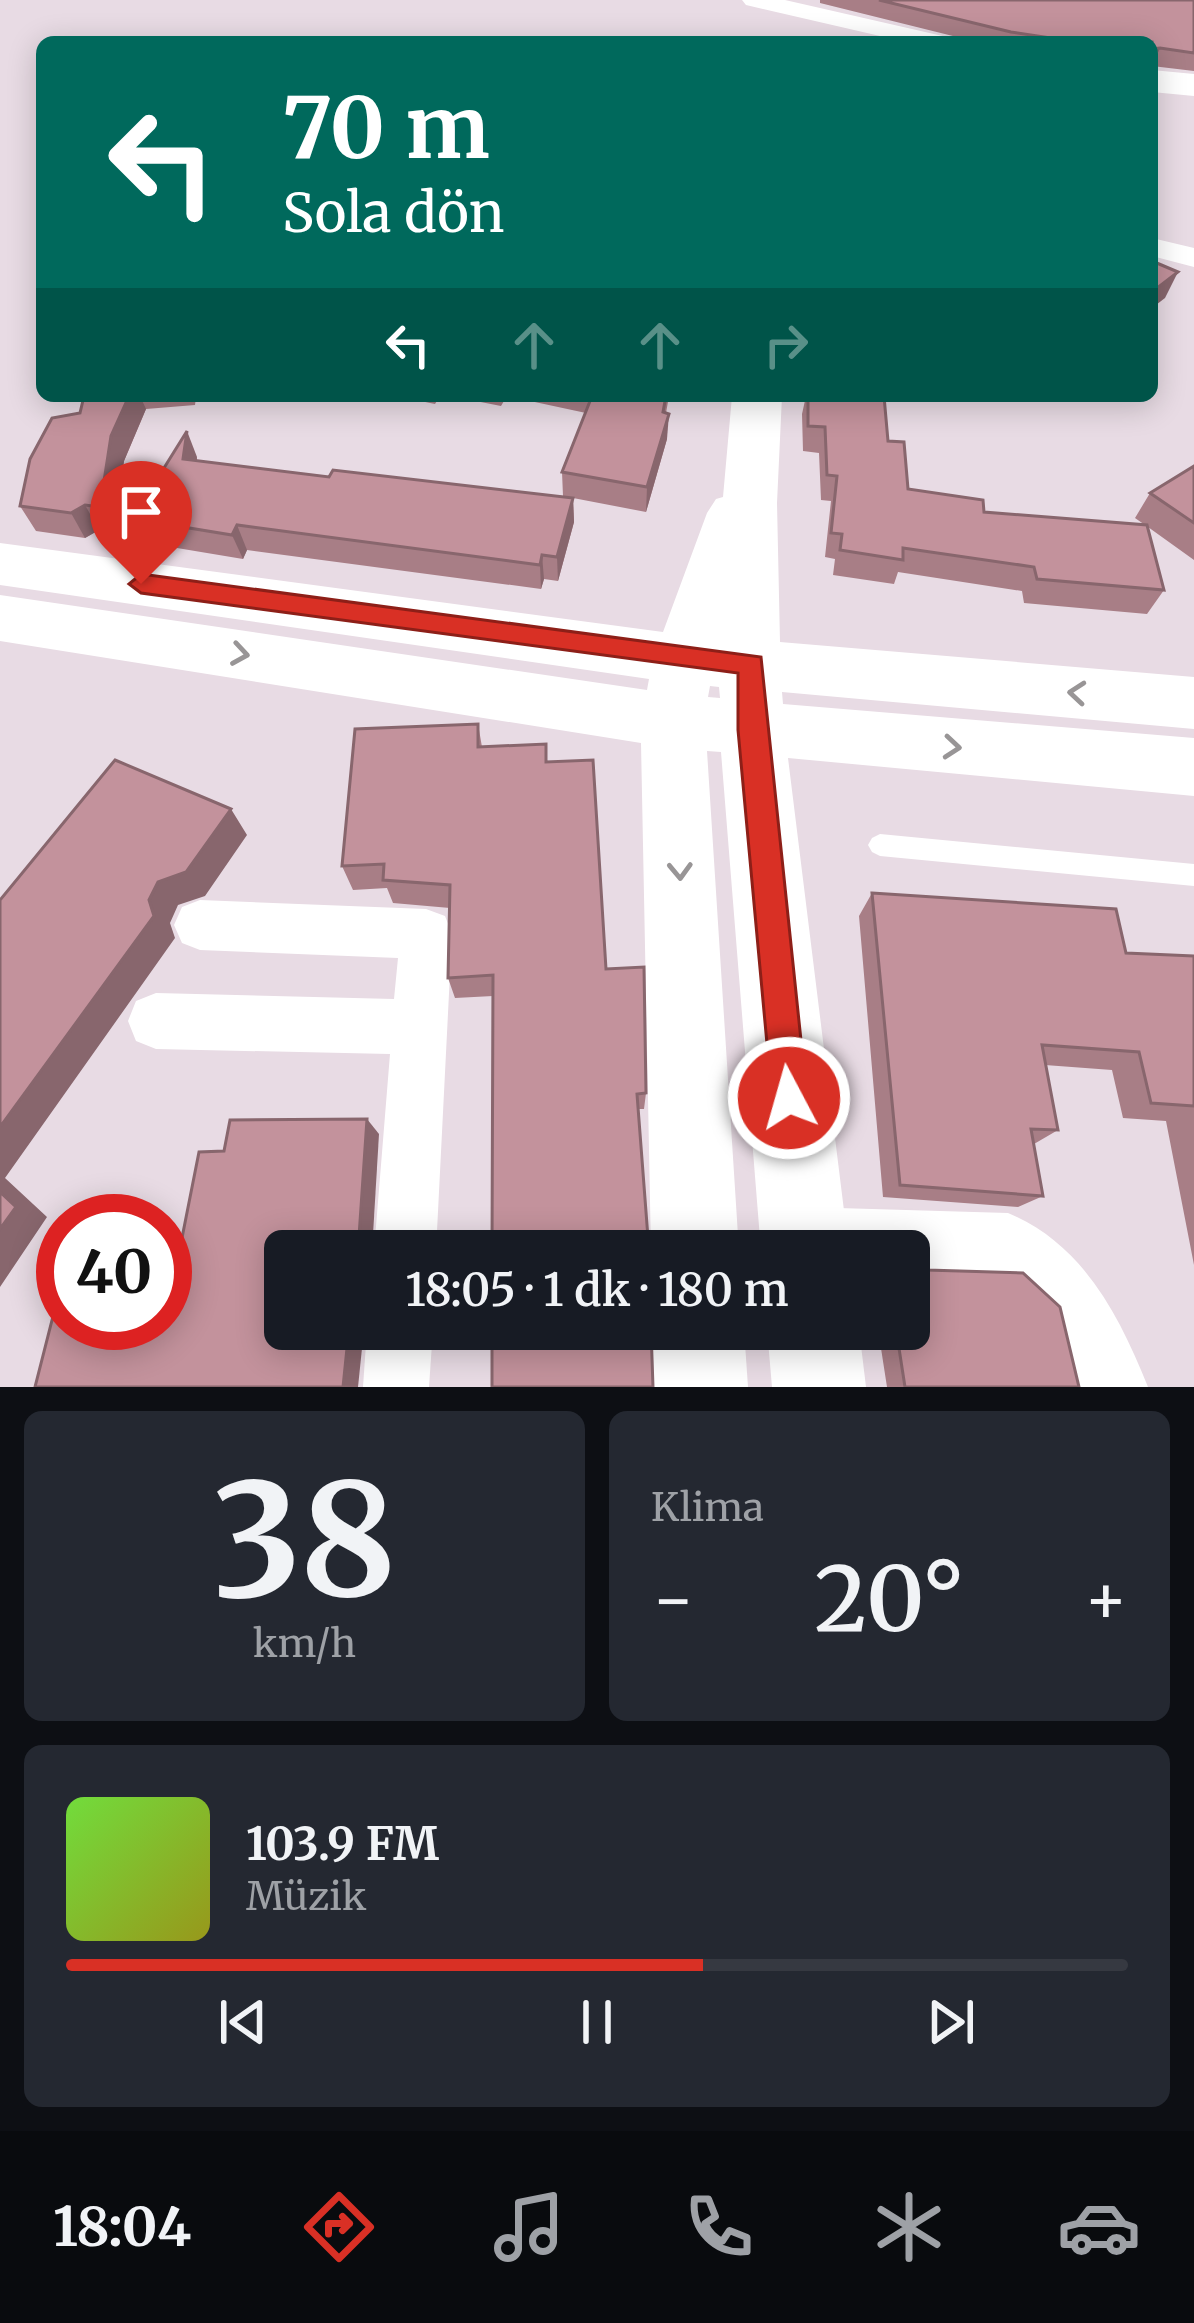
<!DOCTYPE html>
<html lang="tr">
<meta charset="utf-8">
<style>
body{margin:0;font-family:Merriweather,serif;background:#242831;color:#f1f3f6;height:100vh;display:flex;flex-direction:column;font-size:45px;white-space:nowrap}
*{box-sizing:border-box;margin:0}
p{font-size:39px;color:#9ea1a6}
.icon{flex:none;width:66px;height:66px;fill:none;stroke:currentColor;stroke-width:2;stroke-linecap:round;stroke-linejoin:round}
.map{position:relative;height:1387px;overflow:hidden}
.sheet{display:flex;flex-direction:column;gap:24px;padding:24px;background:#0d0f14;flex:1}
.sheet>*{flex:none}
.guide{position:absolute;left:36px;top:36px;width:1122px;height:366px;border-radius:18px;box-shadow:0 6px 30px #0003;background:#00695c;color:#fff;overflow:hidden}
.speed{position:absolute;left:36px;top:1194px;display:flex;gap:24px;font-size:60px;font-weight:700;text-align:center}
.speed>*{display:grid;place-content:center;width:156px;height:156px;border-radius:50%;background:#171b24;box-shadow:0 6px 30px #0003;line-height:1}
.speed .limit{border:18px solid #d22;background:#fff;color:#111}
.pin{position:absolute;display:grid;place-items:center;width:102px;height:102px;color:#fff;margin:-123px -51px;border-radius:50% 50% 50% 0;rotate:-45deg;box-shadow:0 0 12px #0007}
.pin .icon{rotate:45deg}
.me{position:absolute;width:132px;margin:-66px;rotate:354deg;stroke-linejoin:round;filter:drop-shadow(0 0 9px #0008)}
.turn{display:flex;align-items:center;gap:42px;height:252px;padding:0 48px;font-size:54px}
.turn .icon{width:156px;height:156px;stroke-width:2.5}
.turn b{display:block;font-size:84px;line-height:102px}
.lanes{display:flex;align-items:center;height:114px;padding:0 48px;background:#0003;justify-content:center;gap:60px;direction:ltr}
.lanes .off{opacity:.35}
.big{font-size:90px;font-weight:600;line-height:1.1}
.sheet .card{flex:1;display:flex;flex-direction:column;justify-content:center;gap:18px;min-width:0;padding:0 42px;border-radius:18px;background:#242831}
.sheet .dial{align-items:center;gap:0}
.dial b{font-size:156px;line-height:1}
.song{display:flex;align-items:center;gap:36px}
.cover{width:144px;height:144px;border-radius:18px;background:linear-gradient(135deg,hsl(100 70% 55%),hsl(60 70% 35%))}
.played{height:12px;border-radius:6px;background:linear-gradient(90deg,#d93025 60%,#363941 60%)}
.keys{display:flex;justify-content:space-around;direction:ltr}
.heat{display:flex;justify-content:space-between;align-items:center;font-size:66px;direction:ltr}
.sheet .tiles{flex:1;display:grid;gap:24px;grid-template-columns:1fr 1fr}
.card:last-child{grid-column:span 2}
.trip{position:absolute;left:264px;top:1230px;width:666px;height:120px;border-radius:18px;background:#171b24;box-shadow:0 6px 30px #0003;font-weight:600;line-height:120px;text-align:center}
.tab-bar{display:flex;height:192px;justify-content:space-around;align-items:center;background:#090b0e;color:#9ea1a6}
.tab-bar .icon{width:84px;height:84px}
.tab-bar .on{color:#d93025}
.tab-bar b{font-size:54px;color:#f1f3f6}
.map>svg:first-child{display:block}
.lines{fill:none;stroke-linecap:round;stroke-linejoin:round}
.lane{fill:#fff;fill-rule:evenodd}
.street{fill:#fff;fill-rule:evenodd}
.secondary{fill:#fff;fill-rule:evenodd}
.wall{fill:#a87e86}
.shaded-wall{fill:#88666d}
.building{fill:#c3929c;stroke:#88666d;stroke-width:3}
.oneway{stroke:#989596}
.route{fill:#d93025;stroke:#8d1f18;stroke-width:3}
</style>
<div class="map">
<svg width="1194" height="1387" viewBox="0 0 1194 1387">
<rect width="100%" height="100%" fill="#e8dbe4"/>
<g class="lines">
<path class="lane" d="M880,834L1194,864V886L880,856L872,852L868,845L872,838Z"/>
<g class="street">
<path d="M742,0H785L947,37L950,42H906L746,5Z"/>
<path d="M1152,238L1194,248V267L1152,256Z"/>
<path d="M200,900L426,909L445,916L452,934L436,1251H374L390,1054L156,1049L136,1041L128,1021L136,1001L156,993L394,999L398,958L200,950L182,943L174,925L182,907Z"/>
<path d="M804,1207L1008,1213C1083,1244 1119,1315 1148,1387H1079L1037,1309L1001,1275L909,1272V1251H778L773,1238L782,1216Z"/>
<path d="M367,1329H433L429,1387H363Z"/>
</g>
<g class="secondary">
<path d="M1152,70L1194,74V96L1152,92Z"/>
<path d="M732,396H782L777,503L780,642L1194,677V729L782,692L783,704L1194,738V796L788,758L849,1251H761L721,752L707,751L739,1251H651L641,743L0,641V595L647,690L649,679L0,585V543L663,632L707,513L716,499L723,497ZM710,686L719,687L720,698L708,697Z"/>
<path d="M652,1329H744L748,1387H654Z"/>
<path d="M767,1329H859L866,1387H772Z"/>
</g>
</g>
<g class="wall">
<path d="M820,0H1194V71L1152,66V42H977L820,3Z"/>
<path d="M84,396H208L196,397L195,405L146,409L124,461L113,532L99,530L85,538L36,531L20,506L80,413Z"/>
<path d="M396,396H440L435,404Z"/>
<path d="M450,396H669L666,413L667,439L646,512L573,498L574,522L558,581L544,579L541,589L247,550L243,559L159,545L156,538L149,537L136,513L197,457V460L329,477L563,496L562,472L586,413L507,396L501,406Z"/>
<path d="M806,396H884L888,441L908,489L984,512L1145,525L1135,518L1150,493L1194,466V560L1148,527L1164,590L1147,614L1024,603L1022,591L898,572L894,584L833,575L835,559L825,557L831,501L821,500L819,453L803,451L802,414Z"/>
<path d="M478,724L482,747L547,762L606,969L646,1093L644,1109H638L493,996L455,998L448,978L450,908L393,903L387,888L353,890L342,866Z"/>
<path d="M872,893L1126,953L1194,956V1265L1166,1121L1123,1118L1112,1070L1045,1065L1058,1130L1034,1144L1043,1196L1018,1207L883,1197L859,916Z"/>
<path d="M884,1247H923L927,1270L1023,1273L1060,1307L1079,1387H887L878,1329H909V1251H877Z"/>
</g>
<g class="shaded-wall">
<path d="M1160,48L1152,66V49Z"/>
<path d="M1178,272L1165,298L1152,308V292Z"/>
<path d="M129,396H140L146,409L124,461L113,532L100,507L111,436Z"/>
<path d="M669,414L667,439L646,512L647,487Z"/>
<path d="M187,431L197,457L194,484L183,459Z"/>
<path d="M573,498L574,522L558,581L557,557Z"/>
<path d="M85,505L99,530L85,538L71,513Z"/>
<path d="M237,525L247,550L243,559L232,535Z"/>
<path d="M542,555L544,579L541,589L540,565Z"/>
<path d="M231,809L247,835L205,896L178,905L170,923L175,938L5,1178L47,1217L0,1287V1127L149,900L158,882Z"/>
<path d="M367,1119L379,1134L372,1251H358Z"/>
<path d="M349,1329H364L358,1387H343Z"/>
</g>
<g class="building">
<path d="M879,0H1194V53L1160,48L1152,49V42H1077L1011,32Z"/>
<path d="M1152,261L1178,272L1152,292Z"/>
<path d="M84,396H129L111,436L100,507L85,505L71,513L20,506L30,459L52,418L80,413Z"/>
<path d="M592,396H666L663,412L669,414L647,487L562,472Z"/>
<path d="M808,396H884L888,441L904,442L908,489L983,500L984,512L1147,525L1164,590L1037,579L1034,567L903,548V560L840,550L842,534L831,533L837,476L827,475L825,427L808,426Z"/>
<path d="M187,431L183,459L329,477L333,470L573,498L557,557L542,555L540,565L237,525L232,535L147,521L150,515L136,513Z"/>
<path d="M1194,466V523L1150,493Z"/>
<path d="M478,724V747L546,744V762L593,760L606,969L644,967L646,1093L637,1094L649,1251H492L493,975L448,978L450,885L383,880L384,864L342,866L355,729Z"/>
<path d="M115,760L231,809L186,872L158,882L149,900L154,916L0,1127V900Z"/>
<path d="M872,893L1116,909L1126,953L1194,956V1106L1151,1103L1139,1052L1042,1045L1058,1130L1031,1129L1043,1196L900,1185Z"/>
<path d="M367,1119L358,1251H285V1329H349L343,1387H35L63,1277V1323H165V1253H179L199,1152L224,1151L230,1120Z"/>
<path d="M0,1192L16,1207L0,1229Z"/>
<path d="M884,1247H923L927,1270L1023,1273L1060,1307L1079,1387H905L896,1329H909V1251H884Z"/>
<path d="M492,1329H651L653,1387H492Z"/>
</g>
<defs><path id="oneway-chevron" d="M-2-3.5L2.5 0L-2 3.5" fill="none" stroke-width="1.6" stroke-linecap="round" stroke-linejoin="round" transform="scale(3)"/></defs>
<g class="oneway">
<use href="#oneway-chevron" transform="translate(240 654) rotate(9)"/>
<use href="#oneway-chevron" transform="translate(1077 693) rotate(-175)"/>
<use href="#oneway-chevron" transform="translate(952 747) rotate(5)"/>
<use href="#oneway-chevron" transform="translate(680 871) rotate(88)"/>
</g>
<path class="route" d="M141,574L761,657L807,1098L802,1110L789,1116L777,1110L772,1098L738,730V673L141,593L129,584Z"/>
</svg>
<div class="speed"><div class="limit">40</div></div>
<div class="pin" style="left:141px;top:584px;background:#d93025"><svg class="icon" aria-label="arrive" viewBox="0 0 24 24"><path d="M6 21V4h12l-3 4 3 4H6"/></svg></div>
<svg class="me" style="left:789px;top:1098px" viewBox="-20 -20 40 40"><circle r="17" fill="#d93025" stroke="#fff" stroke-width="3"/><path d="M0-11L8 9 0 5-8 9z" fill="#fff"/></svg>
<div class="trip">18:05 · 1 dk · 180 m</div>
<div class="guide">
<div class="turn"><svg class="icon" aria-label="left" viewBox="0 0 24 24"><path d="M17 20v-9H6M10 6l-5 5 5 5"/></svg><div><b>70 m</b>Sola dön</div></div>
<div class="lanes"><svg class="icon" aria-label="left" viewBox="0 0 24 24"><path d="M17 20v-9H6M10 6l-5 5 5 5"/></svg><svg class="icon off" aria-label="ahead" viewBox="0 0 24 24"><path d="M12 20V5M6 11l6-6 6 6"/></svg><svg class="icon off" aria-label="ahead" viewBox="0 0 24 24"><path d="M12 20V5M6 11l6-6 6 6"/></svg><svg class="icon off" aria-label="right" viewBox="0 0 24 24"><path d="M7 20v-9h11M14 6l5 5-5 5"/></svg></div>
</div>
</div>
<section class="sheet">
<div class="tiles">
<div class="card dial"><b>38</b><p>km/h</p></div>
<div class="card"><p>Klima</p>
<div class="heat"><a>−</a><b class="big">20°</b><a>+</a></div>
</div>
<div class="card">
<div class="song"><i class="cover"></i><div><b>103.9 FM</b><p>Müzik</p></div></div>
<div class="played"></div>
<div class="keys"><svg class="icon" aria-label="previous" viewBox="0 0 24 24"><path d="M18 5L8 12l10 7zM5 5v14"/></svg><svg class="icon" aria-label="pause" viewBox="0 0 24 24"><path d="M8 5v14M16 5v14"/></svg><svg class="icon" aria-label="next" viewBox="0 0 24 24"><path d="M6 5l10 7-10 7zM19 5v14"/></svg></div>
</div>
</div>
</section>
<nav class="tab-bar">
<b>18:04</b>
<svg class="icon on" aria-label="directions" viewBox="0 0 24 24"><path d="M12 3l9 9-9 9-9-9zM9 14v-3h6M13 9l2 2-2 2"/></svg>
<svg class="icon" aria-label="music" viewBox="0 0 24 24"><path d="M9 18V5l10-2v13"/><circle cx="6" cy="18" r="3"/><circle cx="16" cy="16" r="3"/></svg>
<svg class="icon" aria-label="phone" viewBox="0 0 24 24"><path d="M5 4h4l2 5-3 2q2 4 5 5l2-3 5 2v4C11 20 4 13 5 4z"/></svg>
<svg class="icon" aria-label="climate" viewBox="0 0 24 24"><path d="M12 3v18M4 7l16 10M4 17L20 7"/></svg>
<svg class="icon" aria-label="car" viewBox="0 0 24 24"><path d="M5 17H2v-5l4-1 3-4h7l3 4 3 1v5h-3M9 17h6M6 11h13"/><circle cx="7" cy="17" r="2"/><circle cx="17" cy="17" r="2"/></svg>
</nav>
